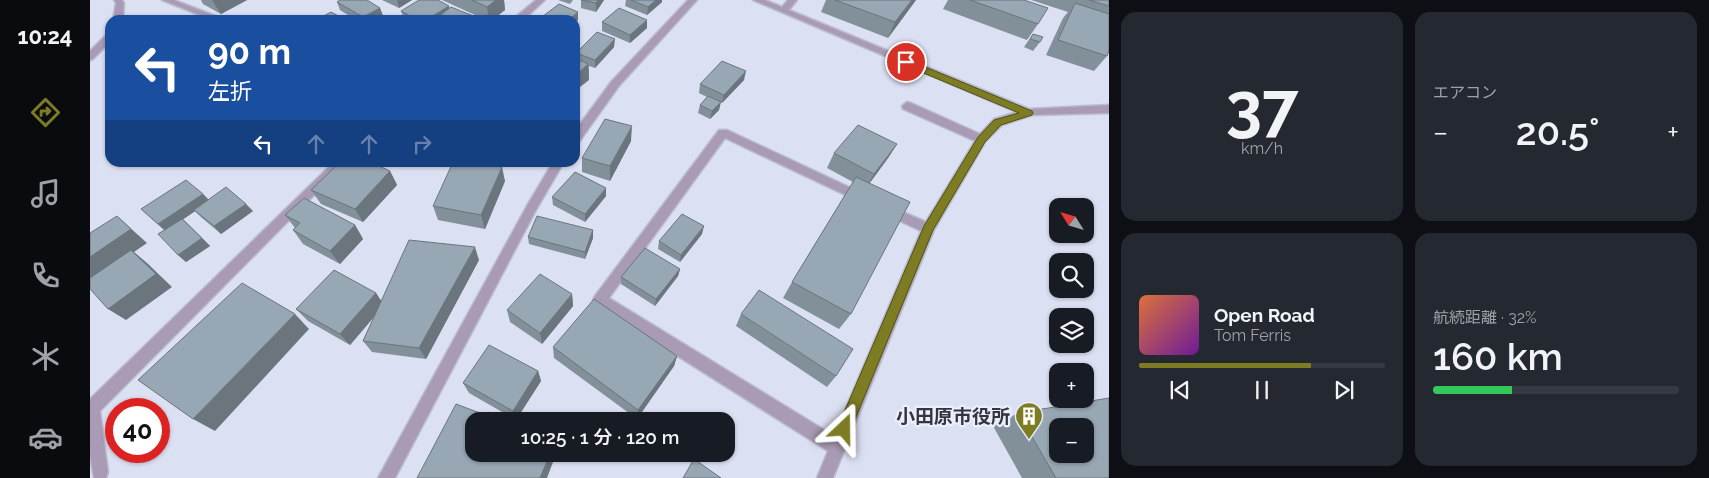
<!DOCTYPE html>
<html lang="ja">
<meta charset="utf-8">
<style>
body{margin:0;font-family:Raleway,"Noto Sans JP",sans-serif;background:#242831;color:#f1f3f6;height:100vh;display:flex;flex-direction:column;font-size:19px;white-space:nowrap}
*{box-sizing:border-box;margin:0}
p{font-size:16px;color:#9ea1a6}
.icon{flex:none;width:28px;height:28px;fill:none;stroke:currentColor;stroke-width:2;stroke-linecap:round;stroke-linejoin:round}
.map{position:relative;flex:1;overflow:hidden}
.sheet{display:flex;flex-direction:column;gap:12px;padding:12px;background:#0d0f14;width:600px}
.sheet>*{flex:none}
.banner{position:absolute;left:15px;top:15px;width:475px;height:152px;border-radius:15px;box-shadow:0 1px 4px #0004;background:#1a4fa0;color:#fff;overflow:hidden}
.needle{width:32px;rotate:307deg}
.controls{position:absolute;left:959px;top:198px;display:grid;gap:10px}
.controls a{display:grid;place-items:center;width:45px;height:45px;border-radius:10px;background:#171b24;box-shadow:0 1px 4px #0004;font-size:25px}
.speed{position:absolute;left:15px;top:398px;display:flex;gap:10px;font-size:25px;font-weight:700;text-align:center}
.speed>*{display:grid;place-content:center;width:65px;height:65px;border-radius:50%;background:#171b24;box-shadow:0 1px 4px #0004;line-height:1}
.speed .limit{border:8px solid #d22;background:#fff;color:#111}
.pin{position:absolute;display:grid;place-items:center;width:42px;height:42px;color:#fff;margin:-21px;border:2px solid #fff;border-radius:50%;box-shadow:0 1px 5px #0007}
.me{position:absolute;width:55px;margin:-28px;rotate:23deg;stroke-linejoin:round;filter:drop-shadow(0 0 4px #0008)}
.turn{display:flex;align-items:center;gap:18px;height:105px;padding:0 20px;font-size:22px}
.turn .icon{width:65px;height:65px;stroke-width:2.5}
.turn b{display:block;font-size:35px;line-height:42px}
.lanes{display:flex;align-items:center;height:48px;padding:0 20px;background:#0003;justify-content:center;gap:25px;direction:ltr}
.lanes .off{opacity:.35}
.big{font-size:38px;font-weight:600;line-height:1.1}
.sheet .tile{flex:1;display:flex;flex-direction:column;justify-content:center;gap:8px;min-width:0;padding:0 18px;border-radius:15px;background:#242831}
.sheet .dial{align-items:center;gap:0}
.dial b{font-size:65px;line-height:1}
.song{display:flex;align-items:center;gap:15px}
.cover{width:60px;height:60px;border-radius:8px;background:linear-gradient(135deg,hsl(20 70% 55%),hsl(280 70% 35%))}
.played{height:5px;border-radius:2px;background:linear-gradient(90deg,#7d7c23 70%,#363941 70%)}
.keys{display:flex;justify-content:space-around;direction:ltr}
.heat{display:flex;justify-content:space-between;align-items:center;font-size:28px;direction:ltr}
.charge{height:8px;border-radius:4px;background:linear-gradient(90deg,#34c759 32%,#363941 0)}
.sheet .tiles{flex:1;display:grid;gap:12px;grid-template-columns:repeat(2,1fr)}
.trip{position:absolute;left:375px;top:412px;width:270px;height:50px;border-radius:15px;background:#171b24;box-shadow:0 1px 4px #0004;font-weight:600;line-height:50px;text-align:center}
main{display:flex;flex:1;min-height:0}
.menu{display:flex;flex-direction:column;width:90px;justify-content:space-around;align-items:center;background:#090b0e;color:#9ea1a6}
.menu .icon{width:35px;height:35px}
.menu .active{color:#7d7c23}
.menu b{font-size:22px;color:#f1f3f6}
.map>svg:first-child{display:block}
.lines{fill:none;stroke-linecap:round;stroke-linejoin:round}
.minor-casing{stroke:#bbbecf;stroke-width:3}
.minor{fill:#a99bb5;fill-rule:evenodd}
.wall{fill:#82909a}
.shaded-wall{fill:#6a757d}
.building{fill:#97a7b3;stroke:#6a757d;fill-rule:evenodd}
.route{fill:#7d7c23;stroke:#515117}
.labels{text-anchor:middle;stroke-width:4.5;stroke-linejoin:round;paint-order:stroke}
.near-poi-label{font-size:19px;font-weight:bold;fill:#35363d;stroke:#eaeefd;text-anchor:end}
</style>
<main>
<nav class="menu">
<b>10:24</b>
<svg class="icon active" aria-label="directions" viewBox="0 0 24 24"><path d="M12 3l9 9-9 9-9-9zM9 14v-3h6M13 9l2 2-2 2"/></svg>
<svg class="icon" aria-label="music" viewBox="0 0 24 24"><path d="M9 18V5l10-2v13"/><circle cx="6" cy="18" r="3"/><circle cx="16" cy="16" r="3"/></svg>
<svg class="icon" aria-label="phone" viewBox="0 0 24 24"><path d="M5 4h4l2 5-3 2q2 4 5 5l2-3 5 2v4C11 20 4 13 5 4z"/></svg>
<svg class="icon" aria-label="climate" viewBox="0 0 24 24"><path d="M12 3v18M4 7l16 10M4 17L20 7"/></svg>
<svg class="icon" aria-label="car" viewBox="0 0 24 24"><path d="M5 17H2v-5l4-1 3-4h7l3 4 3 1v5h-3M9 17h6M6 11h13"/><circle cx="7" cy="17" r="2"/><circle cx="17" cy="17" r="2"/></svg>
</nav>
<div class="map">
<svg width="1019" height="478" viewBox="0 0 1019 478">
<rect width="100%" height="100%" fill="#dce0f3"/>
<g class="lines">
<g class="minor-casing">
<g id="minor">
<path d="M24,0H32L34,3L33,20H23L26,3Z"/>
<path d="M72,0H84L136,20H122Z"/>
<path d="M446,0H455L433,20H422Z"/>
<path d="M598,0H607L529,86L489,142L485,143V131L521,82Z"/>
<path d="M663,0H675L692,7L698,0H707L699,10L939,109L1019,105V113L943,115L912,125L895,142L844,230L743,478H727L738,451L505,304L503,300L505,296L629,130H637L776,195L778,198L776,201H768L635,138L519,298L744,436L831,231L793,213L791,210L793,207L797,205L836,222L885,141L813,109L812,106L817,102L821,103L890,134L904,119L927,112Z"/>
<path d="M20,33V42L3,59L0,60V51L17,34Z"/>
<path d="M244,162H257L10,411L18,472L16,478H4L0,455V399Z"/>
<path d="M463,162H474L446,210L305,478H288L438,204Z"/>
</g>
</g>
<use href="#minor" class="minor"/>
</g>
<g class="wall">
<path d="M111,0H157L131,14L113,4Z"/>
<path d="M292,0H322L309,8Z"/>
<path d="M352,0H414L415,10L402,20H396Z"/>
<path d="M468,0H483L480,4Z"/>
<path d="M491,0H514L506,12L491,8Z"/>
<path d="M536,0H572V2L557,15L535,6Z"/>
<path d="M736,0H826L798,38L731,12Z"/>
<path d="M858,0H934L948,24L937,40L853,9Z"/>
<path d="M941,0H1019V51L1017,56L1004,71L956,55L973,18L978,12Z"/>
<path d="M247,2L290,8L293,16L286,20H266L250,10Z"/>
<path d="M359,8L386,17L387,20H315L314,19L311,11Z"/>
<path d="M512,22L557,28L540,43L512,31Z"/>
<path d="M943,34L950,42L943,51L934,47Z"/>
<path d="M524,47L505,68L499,66V80L487,58L486,53Z"/>
<path d="M654,80L632,103L630,102L629,110L620,119L608,113L610,105L617,97L609,93L610,84Z"/>
<path d="M541,141L520,181L492,172V158Z"/>
<path d="M807,144L798,158L779,184L761,314L749,329L693,298L702,282L763,182L737,168L744,153Z"/>
<path d="M300,171L307,185L273,222L231,204L221,190Z"/>
<path d="M415,181L395,229L348,220L343,206Z"/>
<path d="M113,194L118,200L163,211L131,234L111,217L105,211L93,219L120,246L96,262L88,255L74,230L51,209Z"/>
<path d="M516,196L495,222L463,205L462,197Z"/>
<path d="M195,215L265,225L273,239L250,264L213,244L203,230L205,228Z"/>
<path d="M503,230V238L495,259L439,244L438,237Z"/>
<path d="M612,234L590,262L568,249L569,241Z"/>
<path d="M389,260L336,359L282,352L273,341L284,317L260,345L218,321L206,309L286,293L291,301Z"/>
<path d="M590,269L588,276L565,306L531,284V277Z"/>
<path d="M482,294L483,306L452,344L420,322L417,310Z"/>
<path d="M651,314L746,376L737,387L646,326Z"/>
<path d="M463,347L587,356L584,366L547,419L464,358Z"/>
<path d="M448,371L451,381L426,420L379,393L373,383Z"/>
<path d="M928,413L1019,478H932L903,426Z"/>
</g>
<g class="shaded-wall">
<path d="M122,0H157L131,14Z"/>
<path d="M307,0H322L309,8Z"/>
<path d="M406,0H414L415,10L402,20H399L397,7Z"/>
<path d="M508,0H514L506,12V3Z"/>
<path d="M566,0H572V2L557,15L558,7Z"/>
<path d="M822,0H826L798,38L805,22Z"/>
<path d="M359,6L361,14L351,20H336Z"/>
<path d="M290,8L293,16L286,20H274L273,17Z"/>
<path d="M488,12V20L485,23V20H478Z"/>
<path d="M557,20V28L540,43V35Z"/>
<path d="M525,39L524,47L505,68V60Z"/>
<path d="M498,64L499,80L485,91V76Z"/>
<path d="M656,71L654,80L632,103L634,95Z"/>
<path d="M631,102L629,110L620,119L622,111Z"/>
<path d="M542,126L541,141L520,181V166Z"/>
<path d="M807,144L798,158L776,188L784,174Z"/>
<path d="M412,167L415,181L395,229L391,215Z"/>
<path d="M300,171L307,185L273,222L265,209Z"/>
<path d="M516,188V196L495,222V214Z"/>
<path d="M113,194L120,201L76,231L68,224Z"/>
<path d="M156,204L163,211L131,234L124,226Z"/>
<path d="M27,216L57,243L44,252L57,263L82,287L36,320L18,309L0,282V257Z"/>
<path d="M265,225L273,239L250,264L240,251Z"/>
<path d="M614,226L612,234L590,262L591,255Z"/>
<path d="M503,230V238L495,259V252Z"/>
<path d="M112,238L120,246L96,262L88,255Z"/>
<path d="M385,247L389,260L336,359L329,348Z"/>
<path d="M590,269L588,276L565,306L566,299Z"/>
<path d="M286,293L294,305L260,345L250,334Z"/>
<path d="M482,294L483,306L452,344L450,333Z"/>
<path d="M205,314L219,329L125,431L103,419Z"/>
<path d="M587,356L584,366L547,419L548,410Z"/>
<path d="M448,371L451,381L426,420L423,411Z"/>
<path d="M460,454H466L457,478H450Z"/>
</g>
<g class="building">
<path d="M250,0H277L290,8L273,17L247,2Z"/>
<path d="M329,0H348L359,6L336,20H328L311,11Z"/>
<path d="M382,0H406L397,7Z"/>
<path d="M491,0H508L506,3Z"/>
<path d="M541,0H566L558,7Z"/>
<path d="M745,0H822L805,22Z"/>
<path d="M880,0H934L958,8L948,24Z"/>
<path d="M999,0H1019V6Z"/>
<path d="M985,3L1019,14V51L1017,56L968,40Z"/>
<path d="M469,4L488,12L478,20H448Z"/>
<path d="M361,7L386,17L383,20H344Z"/>
<path d="M529,8L557,20L540,35L512,22Z"/>
<path d="M241,12L256,20H226Z"/>
<path d="M507,32L525,39L505,60L486,53Z"/>
<path d="M943,34L953,37L950,42L940,39Z"/>
<path d="M485,58L498,64L485,76Z"/>
<path d="M632,61L656,71L634,95L610,84Z"/>
<path d="M618,96L631,102L622,111L610,105Z"/>
<path d="M515,119L542,126L520,166L492,158Z"/>
<path d="M768,125L807,144L784,174L744,153Z"/>
<path d="M250,162H280L300,171L265,209L221,190Z"/>
<path d="M363,162H380L412,167L391,215L343,206Z"/>
<path d="M485,172L516,188L495,214L462,197Z"/>
<path d="M766,177L820,202L761,314L702,282Z"/>
<path d="M96,180L113,194L68,224L51,209Z"/>
<path d="M136,187L156,204L124,226L104,210Z"/>
<path d="M214,198L265,225L240,251L203,230L210,223L195,215Z"/>
<path d="M592,214L614,226L591,255L569,241Z"/>
<path d="M27,216L41,229L0,257V233Z"/>
<path d="M447,216L503,230L495,252L438,237Z"/>
<path d="M92,219L112,238L88,255L68,234Z"/>
<path d="M319,240L385,247L329,348L273,341Z"/>
<path d="M555,248L590,269L566,299L531,277Z"/>
<path d="M41,250L66,274L18,309L0,289V278Z"/>
<path d="M244,270L286,293L250,334L206,309Z"/>
<path d="M450,274L482,294L450,333L417,310Z"/>
<path d="M152,283L205,314L103,419L48,380Z"/>
<path d="M669,290L763,349L746,376L651,314Z"/>
<path d="M504,299L587,356L548,410L463,347Z"/>
<path d="M399,345L448,371L423,411L373,383Z"/>
<path d="M1019,398V478H966L928,413ZM968,426H995V454H968Z"/>
<path d="M366,404L411,421H384V454H460L450,478H327Z"/>
<path d="M604,459L631,478H593Z"/>
</g>
<path class="route" d="M816,59L942,111L943,113L942,115L911,125L895,142L843,230L759,434L754,436L749,434L747,429L834,226L888,137L904,120L929,113L812,64V60Z"/>
<defs>
<g id="building-pin" transform="scale(1.4375)"><path d="M0 17L-7.5 6A9.5 9.5 0 1 1 7.5 6Z" fill="#7d7c23" stroke="#eaeefd"/><path d="M-4-6H4V6H1V3H-1V6H-4ZM-2.5-4.3h1.7v1.8h-1.7ZM.8-4.3h1.7v1.8H.8ZM-2.5-1h1.7V.8h-1.7ZM.8-1h1.7V.8H.8Z" fill="#fff"/></g>
</defs>
<g fill-rule="evenodd">
<use href="#building-pin" x="939" y="416"/>
</g>
<g class="labels">
<g class="near-poi-label">
<text x="920" y="423">小田原市役所</text>
</g>
</g>
</svg>
<div class="controls">
<a><svg class="needle" viewBox="-14 -14 28 28"><path d="M0-13l5 13h-10z" fill="#e53935"/><path d="M0 13l5-13h-10z" fill="#9ea1a6"/></svg></a>
<a><svg class="icon" aria-label="search" viewBox="0 0 24 24"><circle cx="10" cy="10" r="6"/><path d="M15 15l6 6"/></svg></a>
<a><svg class="icon" aria-label="layers" viewBox="0 0 24 24"><path d="M12 4l9 5-9 5-9-5zM3 14l9 5 9-5"/></svg></a>
<a>+</a>
<a>−</a>
</div>
<div class="speed"><div class="limit">40</div></div>
<div class="pin" style="left:816px;top:62px;background:#d93025"><svg class="icon" aria-label="arrive" viewBox="0 0 24 24"><path d="M6 21V4h12l-3 4 3 4H6"/></svg></div>
<svg class="me" style="left:754px;top:429px" viewBox="-20 -20 40 40"><path d="M0-17L14 15 0 8-14 15z" fill="#7d7c23" stroke="#fff" stroke-width="4"/></svg>
<div class="trip">10:25 · 1 分 · 120 m</div>
<div class="banner">
<div class="turn"><svg class="icon" aria-label="left" viewBox="0 0 24 24"><path d="M17 20v-9H6M10 6l-5 5 5 5"/></svg><div><b>90 m</b>左折</div></div>
<div class="lanes"><svg class="icon" aria-label="left" viewBox="0 0 24 24"><path d="M17 20v-9H6M10 6l-5 5 5 5"/></svg><svg class="icon off" aria-label="ahead" viewBox="0 0 24 24"><path d="M12 20V5M6 11l6-6 6 6"/></svg><svg class="icon off" aria-label="ahead" viewBox="0 0 24 24"><path d="M12 20V5M6 11l6-6 6 6"/></svg><svg class="icon off" aria-label="right" viewBox="0 0 24 24"><path d="M7 20v-9h11M14 6l5 5-5 5"/></svg></div>
</div>
</div>
<section class="sheet">
<div class="tiles">
<div class="tile dial"><b>37</b><p>km/h</p></div>
<div class="tile"><p>エアコン</p>
<div class="heat"><a>−</a><b class="big">20.5°</b><a>+</a></div>
</div>
<div class="tile">
<div class="song"><i class="cover"></i><div><b>Open Road</b><p>Tom Ferris</p></div></div>
<div class="played"></div>
<div class="keys"><svg class="icon" aria-label="previous" viewBox="0 0 24 24"><path d="M18 5L8 12l10 7zM5 5v14"/></svg><svg class="icon" aria-label="pause" viewBox="0 0 24 24"><path d="M8 5v14M16 5v14"/></svg><svg class="icon" aria-label="next" viewBox="0 0 24 24"><path d="M6 5l10 7-10 7zM19 5v14"/></svg></div>
</div>
<div class="tile"><p>航続距離 · 32%</p><b class="big">160 km</b><div class="charge"></div></div>
</div>
</section>
</main>
